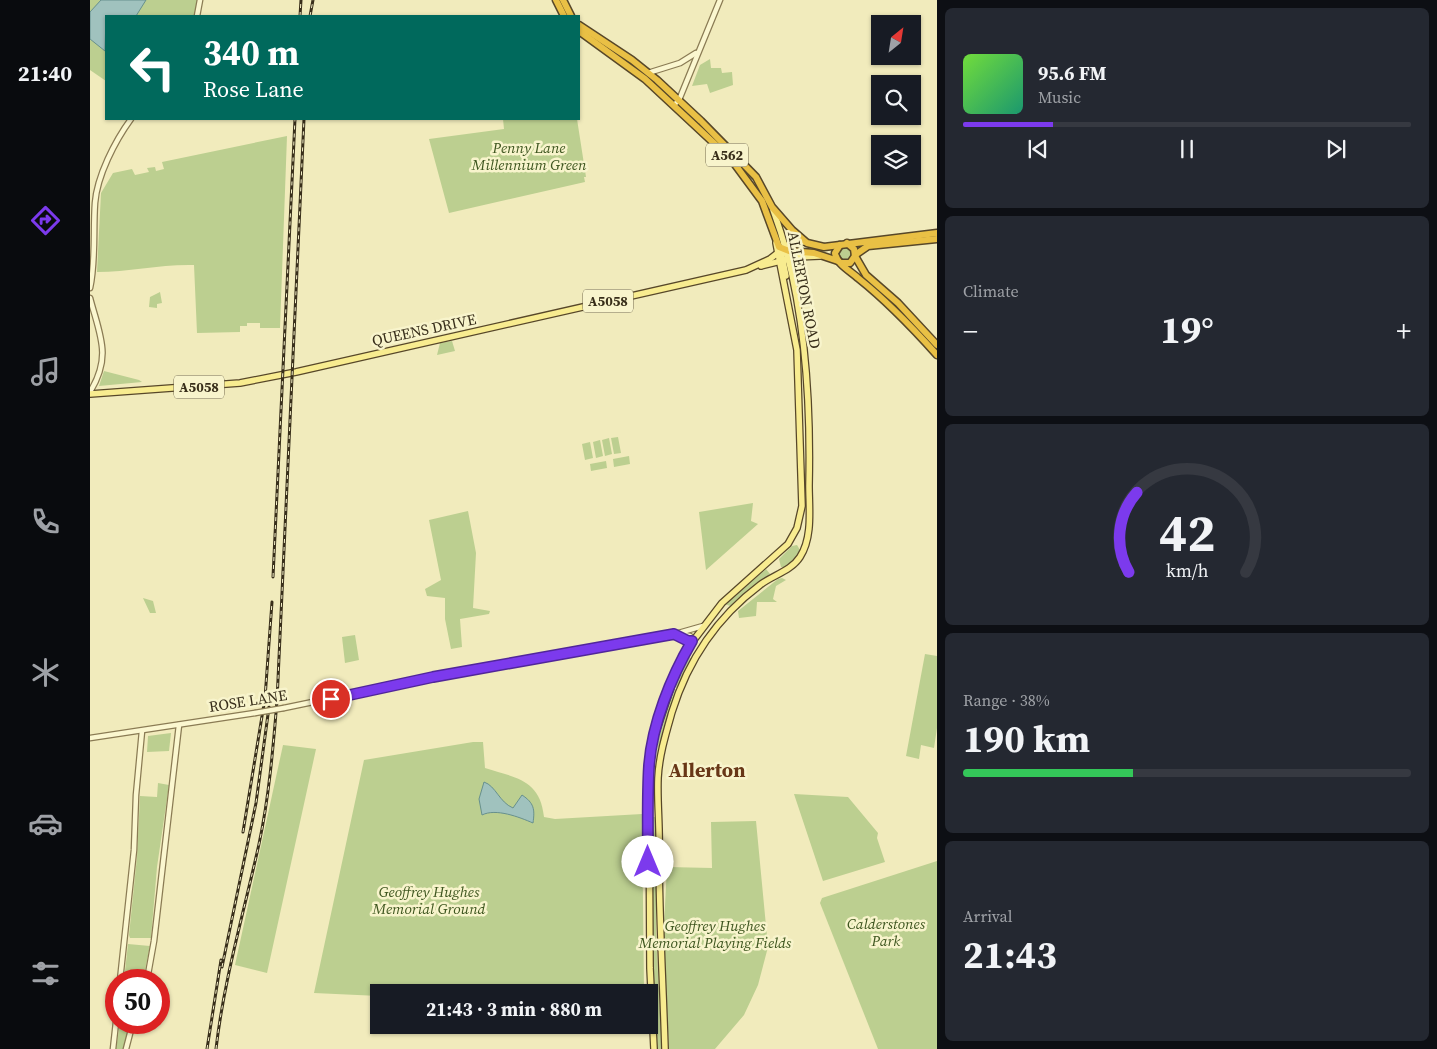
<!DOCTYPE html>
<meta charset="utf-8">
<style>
body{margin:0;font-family:"Source Serif 4",serif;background:#242831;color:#f1f3f6;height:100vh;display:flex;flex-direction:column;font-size:19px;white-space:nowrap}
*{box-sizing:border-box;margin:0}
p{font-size:16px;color:#9ea1a6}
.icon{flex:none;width:28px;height:28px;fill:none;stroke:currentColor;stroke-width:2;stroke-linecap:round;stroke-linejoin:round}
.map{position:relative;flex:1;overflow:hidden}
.drawer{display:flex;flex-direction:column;gap:8px;padding:8px;background:#0d0f14;width:500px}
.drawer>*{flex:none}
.banner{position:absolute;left:15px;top:15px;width:475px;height:105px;border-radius:0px;box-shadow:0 1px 4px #0004;background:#00695c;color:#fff;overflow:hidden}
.needle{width:32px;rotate:30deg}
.controls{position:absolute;left:781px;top:15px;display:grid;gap:10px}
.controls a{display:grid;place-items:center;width:50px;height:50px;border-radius:0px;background:#171b24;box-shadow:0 1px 4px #0004;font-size:25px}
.speed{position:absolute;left:15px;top:969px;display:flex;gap:10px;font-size:25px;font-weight:700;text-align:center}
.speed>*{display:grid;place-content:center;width:65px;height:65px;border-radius:50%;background:#171b24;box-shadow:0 1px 4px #0004;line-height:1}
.speed .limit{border:8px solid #d22;background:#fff;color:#111}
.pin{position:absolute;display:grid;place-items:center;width:42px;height:42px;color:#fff;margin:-21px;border:2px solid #fff;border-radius:50%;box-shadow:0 1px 5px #0007}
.me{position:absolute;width:55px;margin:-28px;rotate:0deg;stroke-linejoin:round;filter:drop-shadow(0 0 4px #0008)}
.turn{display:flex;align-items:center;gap:18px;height:105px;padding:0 15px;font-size:22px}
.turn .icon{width:65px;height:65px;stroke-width:2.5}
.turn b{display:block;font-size:35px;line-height:42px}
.big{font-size:38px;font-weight:700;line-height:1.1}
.drawer .widget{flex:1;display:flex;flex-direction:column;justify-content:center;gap:8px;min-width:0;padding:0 18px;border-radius:8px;background:#242831}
.drawer .dial{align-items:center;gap:0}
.dial svg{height:130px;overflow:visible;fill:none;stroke:#363941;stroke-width:7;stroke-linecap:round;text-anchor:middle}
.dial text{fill:#f1f3f6;stroke:none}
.song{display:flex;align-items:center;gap:15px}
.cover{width:60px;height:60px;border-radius:8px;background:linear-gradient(135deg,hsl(100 70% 55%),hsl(160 70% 35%))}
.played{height:5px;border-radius:2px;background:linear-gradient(90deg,#7c3aed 20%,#363941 20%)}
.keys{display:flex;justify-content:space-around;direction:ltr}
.heat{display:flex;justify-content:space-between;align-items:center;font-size:28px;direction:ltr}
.charge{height:8px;border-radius:4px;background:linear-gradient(90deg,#34c759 38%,#363941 0)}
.trip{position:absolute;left:280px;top:984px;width:288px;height:50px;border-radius:0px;background:#171b24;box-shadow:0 1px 4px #0004;font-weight:700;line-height:50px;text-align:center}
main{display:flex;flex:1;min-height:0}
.menu{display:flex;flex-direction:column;width:90px;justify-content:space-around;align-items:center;background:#090b0e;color:#9ea1a6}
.menu .icon{width:35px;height:35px}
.menu .active{color:#7c3aed}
.menu b{font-size:22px;color:#f1f3f6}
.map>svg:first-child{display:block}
.green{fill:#bccf90}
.water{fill:#a0c2be;stroke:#67908d}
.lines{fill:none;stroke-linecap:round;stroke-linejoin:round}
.minor-casing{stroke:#8a7b54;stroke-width:7}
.major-casing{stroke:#574729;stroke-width:8}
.highway-casing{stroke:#574729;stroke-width:9}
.minor{stroke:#fbf7d0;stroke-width:4.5}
.major{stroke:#f8ec90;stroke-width:5.5}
.highway{stroke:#e9c045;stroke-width:6}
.rail-casing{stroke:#382e1a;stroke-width:3}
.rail{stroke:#f8f4cc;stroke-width:1;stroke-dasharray:4;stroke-linecap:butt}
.minor-bridge-casing{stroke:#8a7b54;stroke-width:7;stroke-linecap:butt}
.minor-bridge{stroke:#fbf7d0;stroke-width:4.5}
.route-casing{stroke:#51269a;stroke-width:12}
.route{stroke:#7c3aed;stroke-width:9}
.labels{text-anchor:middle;stroke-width:5;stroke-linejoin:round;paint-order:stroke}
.shield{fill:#f8f4cc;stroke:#72694f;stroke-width:1}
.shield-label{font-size:14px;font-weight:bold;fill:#382e1a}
.park-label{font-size:15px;font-style:italic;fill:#3e561f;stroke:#f8f4cc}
.street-label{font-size:15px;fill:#382e1a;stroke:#f8f4cc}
.district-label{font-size:20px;font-weight:bold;fill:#683717;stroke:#f8f4cc}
</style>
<main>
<nav class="menu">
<b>21:40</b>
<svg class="icon active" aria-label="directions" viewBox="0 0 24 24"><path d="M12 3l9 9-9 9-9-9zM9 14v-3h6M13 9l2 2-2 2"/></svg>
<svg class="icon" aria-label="music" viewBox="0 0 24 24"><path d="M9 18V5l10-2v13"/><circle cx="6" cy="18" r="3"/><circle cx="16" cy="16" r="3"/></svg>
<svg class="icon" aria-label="phone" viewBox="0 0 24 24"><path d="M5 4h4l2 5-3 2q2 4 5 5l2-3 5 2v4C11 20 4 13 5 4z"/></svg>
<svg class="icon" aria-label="climate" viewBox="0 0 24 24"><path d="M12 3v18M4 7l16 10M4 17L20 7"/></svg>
<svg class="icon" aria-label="car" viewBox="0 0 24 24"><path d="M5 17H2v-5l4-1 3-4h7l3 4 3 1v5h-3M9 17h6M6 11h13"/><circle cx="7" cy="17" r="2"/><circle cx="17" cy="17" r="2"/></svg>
<svg class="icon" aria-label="filters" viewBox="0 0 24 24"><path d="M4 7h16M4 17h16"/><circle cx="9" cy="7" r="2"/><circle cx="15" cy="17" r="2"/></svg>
</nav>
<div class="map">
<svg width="847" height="1049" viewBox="0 0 847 1049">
<rect width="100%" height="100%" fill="#f1ebbc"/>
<g class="green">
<path d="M0,0H110L107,16H16V81L0,70Z"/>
<path d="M620,59L621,68H631L632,73L642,72L643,85L620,93L617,84L602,86L610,65Z"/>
<path d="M413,119H487L496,177H494L495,182L359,213L339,139L414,129Z"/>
<path d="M197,136L190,328H170V323H157V326H150V332L107,333L104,265C72,264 39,272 7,272L11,193L23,173L42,169L45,175L59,172L57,168L65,167L66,171L74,169L72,162Z"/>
<path d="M756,246L761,249L763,254L759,261L749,260L747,251Z"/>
<path d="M70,292L72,303L67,304V308L59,307L60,297Z"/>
<path d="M362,341L365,351L347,355L350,343Z"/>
<path d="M14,371L49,380L52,382L9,386Z"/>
<path d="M528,437L531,453L524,454L521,438Z"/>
<path d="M519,438L522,454L515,456L512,440Z"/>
<path d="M510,440L513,456L506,458L503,442Z"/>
<path d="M500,442L503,458L495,460L492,444Z"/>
<path d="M539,456L540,464L524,467L523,459Z"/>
<path d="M516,461L517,468L501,471L500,464Z"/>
<path d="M663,503L661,521L668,524L616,570L609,512Z"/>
<path d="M378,511L386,553L383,608L400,611L399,614L370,619L372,647L361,649L355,619V598L337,596L335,589L351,580L339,520Z"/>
<path d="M707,545L710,550L706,558L695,567H691L689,559L702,546Z"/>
<path d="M676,569L680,574L640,606L635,604Z"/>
<path d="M692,578L696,580L686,586L683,599L687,602H667L666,616L649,618L648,611L688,579Z"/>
<path d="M53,598L63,601L66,613H60Z"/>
<path d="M265,635L269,660L255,663L252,637Z"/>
<path d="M835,654L847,656V728L844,748L831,745L829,759L816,756Z"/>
<path d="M598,656L602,659L589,689L583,686Z"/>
<path d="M582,688L588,690L568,749L563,786L569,734Z"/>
<path d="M81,733L79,751L57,752L58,736Z"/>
<path d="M383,742H393L395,768C426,778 450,779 454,817L465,819L552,814L554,992H289V996L224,993L274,760Z"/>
<path d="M193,745L226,749L177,973L145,965Z"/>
<path d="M68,783L79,785L67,867L61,938H40L39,935L47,857L50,796L67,797Z"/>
<path d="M704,794L758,797L788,833L787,838L795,862L733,881Z"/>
<path d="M562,817H566V934L572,1049H566L561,968Z"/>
<path d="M666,821L678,947L668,985L654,1015L625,1049H579L573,944L577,867L622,868L621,822Z"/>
<path d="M847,861V1049H788L730,903L732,898Z"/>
<path d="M38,944L60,946L53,980H34Z"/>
<path d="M30,1023H40L33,1049H26Z"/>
</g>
<g class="water">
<path d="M11,0H56L46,16H16L15,51L0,39V12Z"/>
<path d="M394,782C406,786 409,802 423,808L432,795C444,803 445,809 443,823C429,817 406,808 392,815L389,799Z"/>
</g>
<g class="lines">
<g class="minor-casing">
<g id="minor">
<path d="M107,16L110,0"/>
<path d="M558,73L590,63L606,53"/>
<path d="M584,105L589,100L630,0"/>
<path d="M0,288C6,261 3,231 5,203C7,176 25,141 41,119"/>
<path d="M0,298C10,336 22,356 0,392"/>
<path d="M588,634L600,636L603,641"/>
<path d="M586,635L598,641H603"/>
<path d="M194,708L343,677L585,634L613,626"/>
<path d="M0,738L165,713"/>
<path d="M30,980L44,850L46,795L52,731"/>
<path d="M57,980L64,941L89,725"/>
<path d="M23,1049L26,1022"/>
<path d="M36,1049L43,1022"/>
</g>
</g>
<g class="major-casing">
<g id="major">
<path d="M694,249L692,256L696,276"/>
<path d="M671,266L707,257L730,256"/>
<path d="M0,394L150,383L206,372L656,270L680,259L703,241L715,242"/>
<path d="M564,1049L560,968L559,796V765L565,735L585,675L603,641L632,603L698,544L707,528L712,506L707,350L686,243"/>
<path d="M575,1049C573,983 569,917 569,851C570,827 567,802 568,778C569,756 576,733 582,712C598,660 626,618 670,585C683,575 701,571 710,557C723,537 719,508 719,486C721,396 715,295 683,210"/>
</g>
</g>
<g class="highway-casing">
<g id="highway">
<path d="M466,0L474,16"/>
<path d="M473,0L481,16"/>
<path d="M489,25L542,60L567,80L611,121L666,177L682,207L702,230L717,243L734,247L847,233"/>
<path d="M489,31L555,79L641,159L672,201L689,247L699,251L724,253L748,261"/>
<path d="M750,245L745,253C746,263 760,271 768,278C797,301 822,327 847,355"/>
<path d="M765,255L778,246L847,239"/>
<path d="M765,256L776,275L808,303L847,345"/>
<path d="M751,263H760L765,256L764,249L757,243"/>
</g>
</g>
<use href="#minor" class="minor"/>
<use href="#major" class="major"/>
<use href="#highway" class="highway"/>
<g class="rail-casing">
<g id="rail">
<path d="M210,16L211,0"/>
<path d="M220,16L223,0"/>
<path d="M183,577L205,119"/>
<path d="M153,832L175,698L182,602"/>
<path d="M132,967L166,803L179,707"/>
<path d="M117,1049L131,960"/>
<path d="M126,1049C134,979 154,912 169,844C179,797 183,749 187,701L214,119"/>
</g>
</g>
<use href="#rail" class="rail"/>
<g class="minor-bridge-casing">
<path id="minor-bridge" d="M165,713L194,708"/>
</g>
<use href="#minor-bridge" class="minor-bridge"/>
</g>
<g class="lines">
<g class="route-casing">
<path id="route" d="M241,699L343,677L584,634L598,641H602C581,677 562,724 559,766C557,798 558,830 558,862"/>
</g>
<use href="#route" class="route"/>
</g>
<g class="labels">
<g class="shield">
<rect x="616" y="143.5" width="42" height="23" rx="4"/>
<rect x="493" y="289.5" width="50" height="23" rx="4"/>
<rect x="84" y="375.5" width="50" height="23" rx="4"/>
</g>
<g class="shield-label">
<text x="637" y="160">A562</text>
<text x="518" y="306">A5058</text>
<text x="109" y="392">A5058</text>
</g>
<g class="park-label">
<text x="439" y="153">Penny Lane<tspan x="439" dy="17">Millennium Green</tspan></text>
<text x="339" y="897">Geoffrey Hughes<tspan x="339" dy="17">Memorial Ground</tspan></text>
<text x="796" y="929">Calderstones<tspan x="796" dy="17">Park</tspan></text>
<text x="625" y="931">Geoffrey Hughes<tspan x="625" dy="17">Memorial Playing Fields</tspan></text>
</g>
<g class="street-label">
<text transform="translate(714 290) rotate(79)" y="5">ALLERTON ROAD</text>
<text transform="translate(334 330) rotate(-12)" y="5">QUEENS DRIVE</text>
<text transform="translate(158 701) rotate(-9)" y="5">ROSE LANE</text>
</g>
<g class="district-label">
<text x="617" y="777">Allerton</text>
</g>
</g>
</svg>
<div class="controls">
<a><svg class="needle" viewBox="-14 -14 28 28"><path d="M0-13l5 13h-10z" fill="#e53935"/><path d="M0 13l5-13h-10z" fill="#9ea1a6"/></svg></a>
<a><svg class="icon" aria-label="search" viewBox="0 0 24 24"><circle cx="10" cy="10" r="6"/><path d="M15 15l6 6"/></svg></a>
<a><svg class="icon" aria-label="layers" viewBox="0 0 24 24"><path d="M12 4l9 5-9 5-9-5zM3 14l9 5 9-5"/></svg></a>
</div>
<div class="speed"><div class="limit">50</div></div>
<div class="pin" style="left:241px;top:699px;background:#d93025"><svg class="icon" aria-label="arrive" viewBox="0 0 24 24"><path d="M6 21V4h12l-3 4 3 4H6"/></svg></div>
<svg class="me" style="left:558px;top:862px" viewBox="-20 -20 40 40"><circle r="19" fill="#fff"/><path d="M0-13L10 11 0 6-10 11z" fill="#7c3aed"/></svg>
<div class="trip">21:43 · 3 min · 880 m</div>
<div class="banner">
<div class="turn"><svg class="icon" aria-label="left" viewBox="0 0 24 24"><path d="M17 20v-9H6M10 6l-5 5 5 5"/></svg><div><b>340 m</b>Rose Lane</div></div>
</div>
</div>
<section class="drawer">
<div class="widget">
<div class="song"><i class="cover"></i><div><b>95.6 FM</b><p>Music</p></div></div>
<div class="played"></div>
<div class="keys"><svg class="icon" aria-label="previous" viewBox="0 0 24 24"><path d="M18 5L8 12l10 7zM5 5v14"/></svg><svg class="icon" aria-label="pause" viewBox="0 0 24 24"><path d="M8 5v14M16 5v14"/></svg><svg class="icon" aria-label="next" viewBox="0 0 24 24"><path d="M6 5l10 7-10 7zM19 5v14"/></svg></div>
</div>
<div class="widget"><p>Climate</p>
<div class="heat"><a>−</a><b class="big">19°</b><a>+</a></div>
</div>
<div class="widget dial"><svg viewBox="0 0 100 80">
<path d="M14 69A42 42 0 1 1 86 69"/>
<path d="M14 69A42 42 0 0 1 19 20" stroke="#7c3aed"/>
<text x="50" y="56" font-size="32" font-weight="700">42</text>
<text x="50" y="72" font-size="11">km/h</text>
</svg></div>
<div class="widget"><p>Range · 38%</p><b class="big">190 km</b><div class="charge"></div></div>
<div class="widget"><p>Arrival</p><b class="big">21:43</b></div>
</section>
</main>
